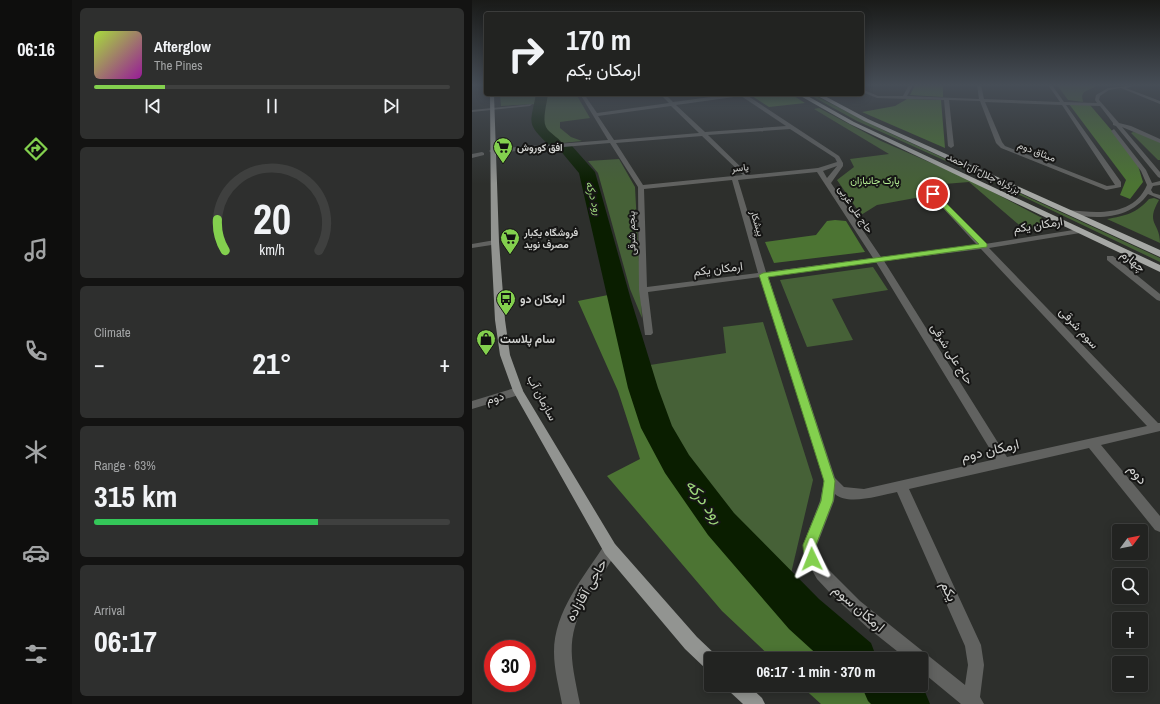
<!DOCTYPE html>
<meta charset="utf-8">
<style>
body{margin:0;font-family:"Archivo Narrow",Vazirmatn,sans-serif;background:#2e2f2e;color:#f1f3f6;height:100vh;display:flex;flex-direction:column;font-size:15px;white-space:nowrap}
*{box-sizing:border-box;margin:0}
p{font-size:13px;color:#a2a4a5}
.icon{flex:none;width:22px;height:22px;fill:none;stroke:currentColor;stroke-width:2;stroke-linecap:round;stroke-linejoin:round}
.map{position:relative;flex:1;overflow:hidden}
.panel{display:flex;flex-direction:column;gap:8px;padding:8px;background:#131312;width:400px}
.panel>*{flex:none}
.guide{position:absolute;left:12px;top:12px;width:380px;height:84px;border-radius:4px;box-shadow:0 2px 10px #0003,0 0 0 1px #3f403f;background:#222321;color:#f1f3f6;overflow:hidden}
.needle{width:26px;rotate:58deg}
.fabs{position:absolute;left:640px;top:524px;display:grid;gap:8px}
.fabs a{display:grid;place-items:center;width:36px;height:36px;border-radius:4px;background:#222321;box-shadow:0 2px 10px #0003,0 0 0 1px #3f403f;font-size:20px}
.speed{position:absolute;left:12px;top:640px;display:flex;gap:8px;font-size:20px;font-weight:700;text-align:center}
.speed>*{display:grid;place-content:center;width:52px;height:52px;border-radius:50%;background:#222321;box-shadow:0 2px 10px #0003,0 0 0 1px #3f403f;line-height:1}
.speed .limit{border:6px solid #d22;background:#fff;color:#111}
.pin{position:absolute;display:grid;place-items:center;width:34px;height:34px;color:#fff;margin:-17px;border:2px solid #fff;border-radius:50%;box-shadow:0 1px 4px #0007}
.me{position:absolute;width:44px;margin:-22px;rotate:358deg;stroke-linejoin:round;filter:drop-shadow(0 0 3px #0008)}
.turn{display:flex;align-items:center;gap:14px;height:84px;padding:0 16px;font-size:18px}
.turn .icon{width:52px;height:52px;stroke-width:2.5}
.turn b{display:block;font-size:28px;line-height:34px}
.big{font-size:30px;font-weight:800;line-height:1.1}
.panel .card{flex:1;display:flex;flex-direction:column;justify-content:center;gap:6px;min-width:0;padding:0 14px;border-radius:6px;background:#2e2f2e}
.panel .dial{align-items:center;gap:0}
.dial svg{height:104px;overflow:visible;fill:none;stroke:#3f403f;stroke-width:7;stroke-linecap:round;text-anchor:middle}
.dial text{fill:#f1f3f6;stroke:none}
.song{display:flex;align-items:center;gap:12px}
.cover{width:48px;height:48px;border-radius:6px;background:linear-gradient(135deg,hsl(80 70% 55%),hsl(300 70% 35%))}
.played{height:4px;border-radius:2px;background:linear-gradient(90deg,#83d04e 20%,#3f403f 20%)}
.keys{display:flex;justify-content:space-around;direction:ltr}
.heat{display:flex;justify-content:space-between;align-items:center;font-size:22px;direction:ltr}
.charge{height:6px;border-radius:3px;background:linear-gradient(90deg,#34c759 63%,#3f403f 0)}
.trip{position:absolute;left:232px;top:652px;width:224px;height:40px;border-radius:4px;background:#222321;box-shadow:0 2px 10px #0003,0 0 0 1px #3f403f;font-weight:800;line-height:40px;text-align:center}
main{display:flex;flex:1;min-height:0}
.tabs{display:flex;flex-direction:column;width:72px;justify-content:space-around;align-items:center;background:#0e0e0d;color:#a2a4a5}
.tabs .icon{width:28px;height:28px}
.tabs .current{color:#83d04e}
.tabs b{font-size:18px;color:#f1f3f6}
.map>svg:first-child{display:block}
.green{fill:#466137}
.forest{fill:#4c7433}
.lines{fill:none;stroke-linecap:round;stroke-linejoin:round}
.river{fill:#0a1e00;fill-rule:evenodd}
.minor{fill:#616260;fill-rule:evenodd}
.major{fill:#929491;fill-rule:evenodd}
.highway{fill:#a6a8a5;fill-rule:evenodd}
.route{fill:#83d04e;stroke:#558733}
.labels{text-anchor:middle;stroke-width:4;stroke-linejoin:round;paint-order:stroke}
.far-poi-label{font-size:10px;font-weight:bold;fill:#d2d3d1;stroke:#161615;text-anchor:start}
.far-street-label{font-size:10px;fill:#d2d3d1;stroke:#161615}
.far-park-label{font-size:10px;fill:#b7f195;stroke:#161615}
.far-water-label{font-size:11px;font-style:italic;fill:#9dd67b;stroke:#161615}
.street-label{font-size:12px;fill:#d2d3d1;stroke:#161615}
.poi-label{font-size:12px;font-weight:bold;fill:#d2d3d1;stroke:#161615;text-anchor:start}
.near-street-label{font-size:14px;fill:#d2d3d1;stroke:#161615}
.near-water-label{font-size:16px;font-style:italic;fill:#9dd67b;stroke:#161615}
</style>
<main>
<nav class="tabs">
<b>06:16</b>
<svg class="icon current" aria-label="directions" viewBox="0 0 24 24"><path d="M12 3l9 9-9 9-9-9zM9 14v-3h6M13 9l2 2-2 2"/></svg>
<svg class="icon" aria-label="music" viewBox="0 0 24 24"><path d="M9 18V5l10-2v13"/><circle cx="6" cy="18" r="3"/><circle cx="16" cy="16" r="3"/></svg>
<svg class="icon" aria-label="phone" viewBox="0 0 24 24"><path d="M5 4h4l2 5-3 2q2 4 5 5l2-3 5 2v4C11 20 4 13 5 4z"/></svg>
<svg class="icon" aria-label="climate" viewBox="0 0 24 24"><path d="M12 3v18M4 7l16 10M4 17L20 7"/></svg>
<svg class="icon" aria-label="car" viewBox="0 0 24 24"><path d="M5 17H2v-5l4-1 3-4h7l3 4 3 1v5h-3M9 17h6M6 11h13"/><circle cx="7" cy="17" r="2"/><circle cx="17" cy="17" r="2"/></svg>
<svg class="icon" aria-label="filters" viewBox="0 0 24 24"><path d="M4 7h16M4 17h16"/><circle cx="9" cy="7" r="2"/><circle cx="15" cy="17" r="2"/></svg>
</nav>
<section class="panel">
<div class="card">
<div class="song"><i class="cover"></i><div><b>Afterglow</b><p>The Pines</p></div></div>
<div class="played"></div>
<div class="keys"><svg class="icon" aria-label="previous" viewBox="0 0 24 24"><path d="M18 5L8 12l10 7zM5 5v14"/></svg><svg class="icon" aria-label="pause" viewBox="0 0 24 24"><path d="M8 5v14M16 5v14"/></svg><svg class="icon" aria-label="next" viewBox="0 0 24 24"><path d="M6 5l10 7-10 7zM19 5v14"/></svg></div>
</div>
<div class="card dial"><svg viewBox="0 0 100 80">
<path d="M14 69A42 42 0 1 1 86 69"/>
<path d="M14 69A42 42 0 0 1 8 45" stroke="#83d04e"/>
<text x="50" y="56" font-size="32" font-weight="700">20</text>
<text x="50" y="72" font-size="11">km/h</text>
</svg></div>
<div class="card"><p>Climate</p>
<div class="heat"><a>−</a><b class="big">21°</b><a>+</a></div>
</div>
<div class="card"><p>Range · 63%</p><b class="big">315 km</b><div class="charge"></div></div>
<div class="card"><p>Arrival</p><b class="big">06:17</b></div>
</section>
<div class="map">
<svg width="688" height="704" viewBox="0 0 688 704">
<rect width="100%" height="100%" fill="#2d2f2c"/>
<g class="green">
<path d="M585,85H627L612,92L610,96L611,102L596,100Z"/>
<path d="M28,94H67L65,104L29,106Z"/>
<path d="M74,94H104L118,118L88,122V128L99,137L110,141L90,143L81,138L74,131L70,123Z"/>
<path d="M336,94H340L411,130L688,258V262L527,185L385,121Z"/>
<path d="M347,108L409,141L496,179L574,220L565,228L553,230L497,182L447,186L454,196L405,205L389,215L365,180L382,167L378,159L417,154L342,109Z"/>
<path d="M661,132L667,133L688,142V160H686L659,133Z"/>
<path d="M147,159L163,187L170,318L158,289L126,173L116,161Z"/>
<path d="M682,198L687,200C673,224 688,222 688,243L635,219C653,216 665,213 677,199Z"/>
<path d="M401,267L416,290L360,299L381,340L335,347L308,280Z"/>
<path d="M291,322L341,480L317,582L279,543L246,504L194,426L178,365L254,353L251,327Z"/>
</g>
<g class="forest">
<path d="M443,85H471V97L438,95Z"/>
<path d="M277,94H319L333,103L297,107Z"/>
<path d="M435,99L469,100L473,148L390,112L423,106Z"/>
<path d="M597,104L618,105L664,159L671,182L658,199L648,195L654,180Z"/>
<path d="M363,220L374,221L393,252L302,263L293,242L344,235L355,221Z"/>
<path d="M141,294L177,424L248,539L363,659H301L250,611L135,476L168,459L146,391L106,301Z"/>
<path d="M328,685H391L415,704H349Z"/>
</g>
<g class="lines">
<g class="river">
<path d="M64,94H76C75,103 70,119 74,127C77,133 86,137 90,143L88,146H78C54,123 58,125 64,94Z"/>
<path d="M95,144L100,146L123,172L159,300L186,388L200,426L217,455L262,513L347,599L399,643L405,659H350L317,629L236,535L193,473L169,428L156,388L107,173L87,149L90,146Z"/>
<path d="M389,685H448L451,687L458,704H399L396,701Z"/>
</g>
<g class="minor">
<path d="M437,85H441L435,96L507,99L505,85H509L512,99L588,102L576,85H580L592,102L625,103L623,100L624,95L636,88L666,85L654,88L688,101V104L649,88L637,90L628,96L627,100L647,123L659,126L688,139V143L650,127L688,172V178L686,177L644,126L641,125V123L628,106L594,105L649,182V187L634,190L529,148L524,143L508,101L477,100L482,146L479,148L476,146L472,100L405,98L390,92V89L406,96H431ZM513,102L590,105L643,185L635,186L533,146L530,142Z"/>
<path d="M108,94H112L125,113L197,103L188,94H193L201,102L261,94H273L367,156L371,163V166L359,183L409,257L505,245L459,195V193L461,192L513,244L608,229L612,231L608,233L517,248L686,423H688V431L629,445L688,516V532L683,530L617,448L437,489L509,645L512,665L508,697L512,704H489L449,671V659H435L396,628L360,595L345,579L336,563L331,545L348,501L352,481L288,277L176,292L181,333L179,335H173L167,290L166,187L138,143L20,153L17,151L20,149L136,140ZM269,96L314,126L233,132L204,105ZM199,106L227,133L142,140L126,116ZM318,129L363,158L365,162L346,168L277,175L236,135ZM230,136L271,175L171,185L144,143ZM365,166L355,178L351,171ZM345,172L401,258L294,272L266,180ZM260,180L286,273L175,287L172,189ZM509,249L675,426L535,457L412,261ZM404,262L524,459L392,489L372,487L363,478L296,276ZM425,492L493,646L496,665L493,685L388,601L356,569L348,556L345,545L362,501L363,494C376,506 409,495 425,492Z"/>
<path d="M60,104L58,106L0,112V110Z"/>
<path d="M642,129L674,170L680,183L688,181V185L681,186L679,190L681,193L688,195V199L676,194C657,220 624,220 595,213V211L597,210C625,213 661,217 675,185L669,171L639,131Z"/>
<path d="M10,152L12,153V155L0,158V154Z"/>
<path d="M23,240H26V244L0,248V244Z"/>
<path d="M635,256H641L688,294V301L685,300L635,260Z"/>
<path d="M46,387L50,388L51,391L50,394L0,409V401Z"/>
<path d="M138,543L143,544L145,549C139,563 129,576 121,589C92,635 98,654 108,704H90C87,687 82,670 82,652C82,611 112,577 133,544Z"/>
</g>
<g class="major">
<path d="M18,94H22L27,242L33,320L38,355L51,391L143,544L225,637L245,656L246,659H239V670L233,668L213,649L133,554L41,391L28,355L23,320L19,242Z"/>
<path d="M254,685H276L290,698L293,704H271L257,691Z"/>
</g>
<g class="highway">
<path d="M325,94H332L382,122L688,265V272L378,124Z"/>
<path d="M342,94H349L396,119L688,250V257L392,121Z"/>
</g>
</g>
<linearGradient id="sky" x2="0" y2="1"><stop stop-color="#191a18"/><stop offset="0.46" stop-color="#464d56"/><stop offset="1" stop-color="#464d56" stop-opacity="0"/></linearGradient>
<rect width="688" height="184" fill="url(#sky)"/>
<path class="route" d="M459,192H463L515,244V247L296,277L363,481L361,501L344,545V552L347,559L345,564L340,565L336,564C333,557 331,552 331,545L349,501L352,481L287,275L291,273L507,244L459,195Z"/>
<defs>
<g id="supermarket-pin" transform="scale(1)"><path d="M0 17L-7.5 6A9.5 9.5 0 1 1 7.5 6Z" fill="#83d04e" stroke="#161615"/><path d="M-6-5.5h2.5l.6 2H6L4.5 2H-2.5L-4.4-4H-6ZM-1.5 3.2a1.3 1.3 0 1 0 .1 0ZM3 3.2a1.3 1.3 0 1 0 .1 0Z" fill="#111"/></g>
<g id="bus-pin" transform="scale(1)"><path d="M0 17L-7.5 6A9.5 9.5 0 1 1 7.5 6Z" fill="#83d04e" stroke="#161615"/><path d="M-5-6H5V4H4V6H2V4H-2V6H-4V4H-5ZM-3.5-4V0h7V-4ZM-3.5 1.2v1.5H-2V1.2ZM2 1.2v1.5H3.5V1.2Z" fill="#111"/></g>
<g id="shop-pin" transform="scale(1)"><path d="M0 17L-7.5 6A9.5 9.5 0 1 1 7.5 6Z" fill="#83d04e" stroke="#161615"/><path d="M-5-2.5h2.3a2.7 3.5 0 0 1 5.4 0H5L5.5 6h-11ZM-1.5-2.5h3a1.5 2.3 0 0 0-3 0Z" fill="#111"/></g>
</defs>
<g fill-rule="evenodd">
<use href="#supermarket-pin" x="31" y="147"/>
<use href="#supermarket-pin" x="38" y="238"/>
<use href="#bus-pin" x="34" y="299"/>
<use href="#shop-pin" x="14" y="339"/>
</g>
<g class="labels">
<g class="far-poi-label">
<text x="45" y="151">افق کوروش</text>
<text x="52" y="236">فروشگاه یکبار<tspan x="52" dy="12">مصرف نوید</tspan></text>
</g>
<g class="far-street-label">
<text transform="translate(565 151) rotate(21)" y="4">میثاق دوم</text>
<text transform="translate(268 167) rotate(-6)" y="4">یاسر</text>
<text transform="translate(512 173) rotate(26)" y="4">بزرگراه جلال آل احمد</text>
<text transform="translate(384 209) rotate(56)" y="4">حاج علی غربی</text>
<text transform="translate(286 223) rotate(73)" y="4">پیشکار</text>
<text transform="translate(159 233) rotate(-91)" y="4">پنجم شرقی</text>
</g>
<g class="far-park-label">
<text x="403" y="184">پارک جانبازان</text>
</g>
<g class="far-water-label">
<text transform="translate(122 198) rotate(75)" y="4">رود درکه</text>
</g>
<g class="street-label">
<text transform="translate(566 225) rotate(-9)" y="4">ارمکان یکم</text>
<text transform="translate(661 261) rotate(38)" y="4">چهارم</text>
<text transform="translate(246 269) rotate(-7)" y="4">ارمکان یکم</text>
<text transform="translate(607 328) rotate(47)" y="4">سوم شرقی</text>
<text transform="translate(480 354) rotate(58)" y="4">حاج علی شرقی</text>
<text transform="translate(23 398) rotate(-16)" y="4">دوم</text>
<text transform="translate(70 398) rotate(62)" y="4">سازمان آب</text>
</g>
<g class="poi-label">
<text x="48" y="303">ارمکان دو</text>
<text x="28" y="343">سام پلاست</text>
</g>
<g class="near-street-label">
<text transform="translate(518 450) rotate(-13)" y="5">ارمکان دوم</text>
<text transform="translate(666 474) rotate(51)" y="5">دوم</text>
<text transform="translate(114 590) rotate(-60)" y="5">حاجی آقازاده</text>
<text transform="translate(477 591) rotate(65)" y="5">یکم</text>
<text transform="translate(387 608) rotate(41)" y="5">ارمکان سوم</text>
</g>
<g class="near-water-label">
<text transform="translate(233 501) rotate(53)" y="6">رود درکه</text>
</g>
</g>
</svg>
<div class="fabs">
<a><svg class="needle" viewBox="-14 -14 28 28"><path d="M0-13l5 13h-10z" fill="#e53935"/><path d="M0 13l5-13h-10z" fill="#a2a4a5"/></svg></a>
<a><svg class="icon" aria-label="search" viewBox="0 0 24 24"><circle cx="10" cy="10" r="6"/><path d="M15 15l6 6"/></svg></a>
<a>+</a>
<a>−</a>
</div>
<div class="speed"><div class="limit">30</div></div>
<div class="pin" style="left:461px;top:194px;background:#d93025"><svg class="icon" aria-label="arrive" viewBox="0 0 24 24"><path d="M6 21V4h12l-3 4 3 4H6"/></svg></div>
<svg class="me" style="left:340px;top:559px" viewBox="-20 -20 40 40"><path d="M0-17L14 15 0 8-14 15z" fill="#83d04e" stroke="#fff" stroke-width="4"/></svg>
<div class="trip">06:17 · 1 min · 370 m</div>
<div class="guide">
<div class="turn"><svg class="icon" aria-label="right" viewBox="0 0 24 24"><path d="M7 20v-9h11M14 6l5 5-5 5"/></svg><div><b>170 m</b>ارمکان یکم</div></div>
</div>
</div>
</main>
